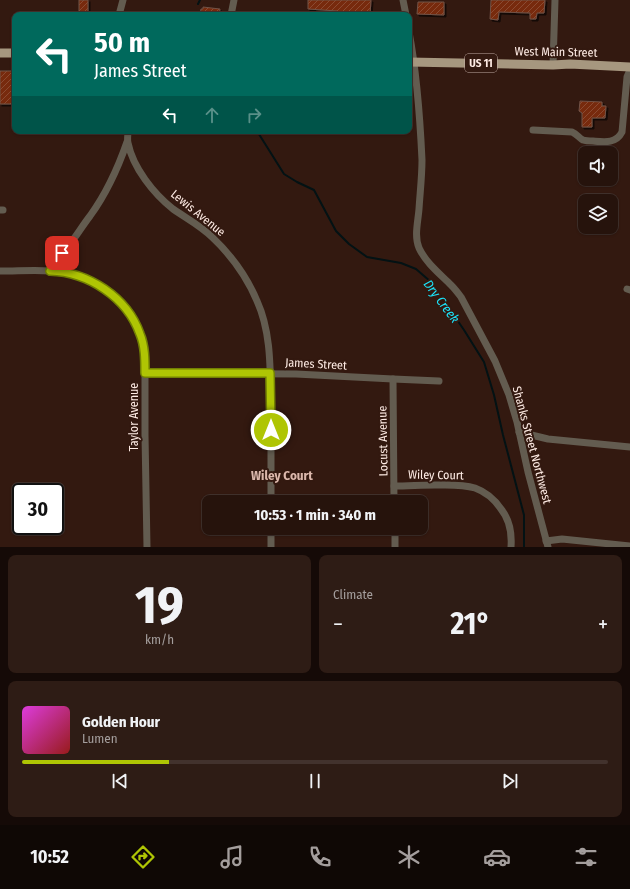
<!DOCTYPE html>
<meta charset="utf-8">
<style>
body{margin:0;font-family:"Fira Sans Condensed",sans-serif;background:#2e1c15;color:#f1f3f6;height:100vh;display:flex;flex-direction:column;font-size:15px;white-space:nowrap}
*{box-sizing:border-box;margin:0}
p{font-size:13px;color:#a49e9d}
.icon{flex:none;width:22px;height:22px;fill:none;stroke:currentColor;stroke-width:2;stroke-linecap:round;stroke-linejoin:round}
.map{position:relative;height:547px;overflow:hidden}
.side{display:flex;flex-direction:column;gap:8px;padding:8px;background:#150a07;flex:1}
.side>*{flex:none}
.hud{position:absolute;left:12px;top:12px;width:400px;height:122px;border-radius:8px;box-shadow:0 1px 3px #0004,0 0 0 1px #42322d;background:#00695c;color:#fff;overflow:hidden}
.fabs{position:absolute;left:578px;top:146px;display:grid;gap:8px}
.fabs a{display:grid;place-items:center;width:40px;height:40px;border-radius:8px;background:#26130c;box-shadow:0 1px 3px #0004,0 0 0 1px #42322d;font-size:20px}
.speed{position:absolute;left:12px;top:483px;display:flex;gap:8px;font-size:20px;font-weight:700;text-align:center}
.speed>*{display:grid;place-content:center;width:52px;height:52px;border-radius:50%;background:#26130c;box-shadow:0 1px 3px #0004,0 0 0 1px #42322d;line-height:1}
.speed .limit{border:2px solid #111;border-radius:6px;background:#fff;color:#111}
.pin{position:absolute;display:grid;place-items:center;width:34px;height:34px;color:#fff;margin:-17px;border-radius:8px;box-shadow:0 2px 6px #0006}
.me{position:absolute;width:44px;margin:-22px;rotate:0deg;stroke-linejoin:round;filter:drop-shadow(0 0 3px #0008)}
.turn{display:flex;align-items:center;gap:14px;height:84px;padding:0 16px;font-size:18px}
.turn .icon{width:52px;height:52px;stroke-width:2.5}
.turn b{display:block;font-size:28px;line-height:34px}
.lanes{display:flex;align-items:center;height:38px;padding:0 16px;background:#0003;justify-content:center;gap:20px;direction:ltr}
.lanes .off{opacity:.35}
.big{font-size:30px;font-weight:700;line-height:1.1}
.side .widget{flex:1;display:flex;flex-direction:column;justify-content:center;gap:6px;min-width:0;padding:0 14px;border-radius:8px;background:#2e1c15}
.side .dial{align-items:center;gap:0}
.dial b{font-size:52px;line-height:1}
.song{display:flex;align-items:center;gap:12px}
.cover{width:48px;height:48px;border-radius:6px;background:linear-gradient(135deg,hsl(300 70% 55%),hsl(0 70% 35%))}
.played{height:4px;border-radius:2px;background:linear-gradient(90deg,#afc504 25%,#42322d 25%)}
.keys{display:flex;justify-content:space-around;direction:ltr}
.heat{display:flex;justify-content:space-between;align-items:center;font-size:22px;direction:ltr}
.side .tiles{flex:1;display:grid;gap:8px;grid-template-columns:1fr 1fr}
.widget:last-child{grid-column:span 2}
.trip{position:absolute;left:202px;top:495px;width:226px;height:40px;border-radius:8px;background:#26130c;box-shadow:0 1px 3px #0004,0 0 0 1px #42322d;font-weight:700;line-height:40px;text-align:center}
.dock{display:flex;height:64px;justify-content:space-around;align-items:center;background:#0f0805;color:#a49e9d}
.dock .icon{width:28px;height:28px}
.dock .current{color:#afc504}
.dock b{font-size:18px;color:#f1f3f6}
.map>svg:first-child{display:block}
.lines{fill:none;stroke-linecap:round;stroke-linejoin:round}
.stream{stroke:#031214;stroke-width:2}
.building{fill:url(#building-hatch);stroke:#715247;filter:url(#shadow)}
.minor{stroke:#635c50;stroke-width:7}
.major{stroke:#a6977f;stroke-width:9}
.route-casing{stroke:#728003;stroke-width:10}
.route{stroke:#afc504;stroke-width:7}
.labels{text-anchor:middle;stroke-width:4;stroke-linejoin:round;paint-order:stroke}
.shield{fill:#331910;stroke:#c2ada5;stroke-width:1}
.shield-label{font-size:11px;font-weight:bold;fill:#ffece5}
.street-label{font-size:12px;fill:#ffece5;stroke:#331910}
.water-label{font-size:13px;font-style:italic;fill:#1be5fb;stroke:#331910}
.neighbourhood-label{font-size:13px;font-weight:bold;fill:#dbb7ab;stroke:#331910}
</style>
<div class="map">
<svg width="630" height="547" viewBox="0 0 630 547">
<defs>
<pattern id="building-hatch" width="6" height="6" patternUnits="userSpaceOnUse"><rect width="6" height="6" fill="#772c0e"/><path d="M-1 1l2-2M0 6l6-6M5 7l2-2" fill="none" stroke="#8b4b31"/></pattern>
<filter id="shadow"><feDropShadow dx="2" dy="2" stdDeviation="0" flood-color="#0009"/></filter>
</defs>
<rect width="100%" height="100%" fill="#331910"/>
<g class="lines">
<g class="stream">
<path d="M198,4L200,0"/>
<path d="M257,131L284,174L297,182L314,190L336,231L349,244L367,257L401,263L416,269L431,282L464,330L484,362L494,395L503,435L524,515V547"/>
</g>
</g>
<g class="building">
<rect x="79" y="0" width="9" height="15"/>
<path d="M308,0H371L370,15H336L337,11L308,9Z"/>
<path d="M491,0H545L544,13H537L536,19H530V13L499,12L498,20L490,19Z"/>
<path d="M418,2H444V15L417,14Z"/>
<path d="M203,7L220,9L219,15H200L201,9H203Z"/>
<rect x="0" y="71" width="15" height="33"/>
<path d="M580,101L602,102V106H606L605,118H592V127H582V113L579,111Z"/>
</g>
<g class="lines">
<g class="minor">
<path d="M403,0L406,15"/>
<path d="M119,15L123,0"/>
<path d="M231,15L234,0"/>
<path d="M409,32C417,74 420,117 422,160C422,176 420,193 419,209C418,222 414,236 419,248C426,263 440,274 451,285C455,289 458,293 461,297L495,361L509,395L517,422L528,472L548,547"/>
<path d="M553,65L555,0"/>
<path d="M533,130L572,132C577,134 579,138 583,140C586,141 590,141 593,141C604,142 616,144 622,132L627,77L630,70"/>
<path d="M128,131C128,135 127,139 128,143C133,168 154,194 173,209C186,218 201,226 212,237C231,255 247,277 257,301C272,334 270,373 271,408C271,440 271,471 271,502"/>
<path d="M0,210H3"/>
<path d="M0,271C21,271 44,269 65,272C93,277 123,297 136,323C141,334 144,346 145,359V435L147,547"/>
<path d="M50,271C55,261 63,253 70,244C77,235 83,225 90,216C106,194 118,168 127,142"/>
<path d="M627,289L630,290"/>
<path d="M145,373L296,374L393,379L439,381"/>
<path d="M393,379L394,502"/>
<path d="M519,432L548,439L630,447"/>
<path d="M394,486C408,486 421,485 435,485C448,485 462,484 475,488C486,492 495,500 501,509C510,520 512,533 511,547"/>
<path d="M271,528V547"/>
<path d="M395,528V547"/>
<path d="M546,541L562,539L630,546"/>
</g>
<g class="major">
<path d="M0,53H15"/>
<path d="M409,62L553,65L570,64L630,67"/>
</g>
</g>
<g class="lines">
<g class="route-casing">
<path id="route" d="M62,253L55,261L50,271C88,272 127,297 140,334C145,346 145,360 145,373H270L271,430"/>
</g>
<use href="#route" class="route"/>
</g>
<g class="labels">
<rect class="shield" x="465" y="54" width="32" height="18" rx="3"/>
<g class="shield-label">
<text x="481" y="67">US 11</text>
</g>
<g class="street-label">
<text transform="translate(556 52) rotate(1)" y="4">West Main Street</text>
<text transform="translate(198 213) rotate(39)" y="4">Lewis Avenue</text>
<text transform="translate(316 364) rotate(3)" y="4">James Street</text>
<text transform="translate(134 417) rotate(-90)" y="4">Taylor Avenue</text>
<text transform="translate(383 441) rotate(-91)" y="4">Locust Avenue</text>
<text transform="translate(532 445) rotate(75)" y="4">Shanks Street Northwest</text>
<text transform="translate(436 475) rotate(1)" y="4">Wiley Court</text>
</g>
<g class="water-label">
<text transform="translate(442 301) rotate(53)" y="5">Dry Creek</text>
</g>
<g class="neighbourhood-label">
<text x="282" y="480">Wiley Court</text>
</g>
</g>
</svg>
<div class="fabs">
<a><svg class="icon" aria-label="sound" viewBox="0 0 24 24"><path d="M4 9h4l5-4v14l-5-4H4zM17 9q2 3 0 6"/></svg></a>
<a><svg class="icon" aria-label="layers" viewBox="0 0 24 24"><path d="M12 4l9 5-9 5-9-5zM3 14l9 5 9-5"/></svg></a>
</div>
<div class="speed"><div class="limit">30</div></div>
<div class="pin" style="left:62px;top:253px;background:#d93025"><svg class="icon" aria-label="arrive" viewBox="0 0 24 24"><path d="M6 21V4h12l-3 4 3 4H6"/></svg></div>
<svg class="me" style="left:271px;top:430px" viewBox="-20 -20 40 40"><circle r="17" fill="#afc504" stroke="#fff" stroke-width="3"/><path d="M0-11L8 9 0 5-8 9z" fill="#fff"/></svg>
<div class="trip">10:53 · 1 min · 340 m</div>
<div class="hud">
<div class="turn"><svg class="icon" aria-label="left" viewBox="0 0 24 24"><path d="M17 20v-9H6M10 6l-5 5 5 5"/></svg><div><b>50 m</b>James Street</div></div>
<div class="lanes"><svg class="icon" aria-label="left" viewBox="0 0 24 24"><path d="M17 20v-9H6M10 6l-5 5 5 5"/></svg><svg class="icon off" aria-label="ahead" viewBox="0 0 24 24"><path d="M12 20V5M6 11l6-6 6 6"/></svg><svg class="icon off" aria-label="right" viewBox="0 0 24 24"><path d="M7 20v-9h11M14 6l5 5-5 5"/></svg></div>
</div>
</div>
<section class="side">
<div class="tiles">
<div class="widget dial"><b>19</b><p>km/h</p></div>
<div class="widget"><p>Climate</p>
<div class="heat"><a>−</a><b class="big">21°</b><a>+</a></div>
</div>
<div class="widget">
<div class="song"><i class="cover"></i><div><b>Golden Hour</b><p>Lumen</p></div></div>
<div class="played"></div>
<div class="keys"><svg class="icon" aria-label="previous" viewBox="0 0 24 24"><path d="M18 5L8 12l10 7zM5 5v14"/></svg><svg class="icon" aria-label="pause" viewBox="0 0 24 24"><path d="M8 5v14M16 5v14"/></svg><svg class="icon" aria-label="next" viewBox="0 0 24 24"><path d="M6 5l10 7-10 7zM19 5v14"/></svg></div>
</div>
</div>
</section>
<nav class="dock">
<b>10:52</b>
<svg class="icon current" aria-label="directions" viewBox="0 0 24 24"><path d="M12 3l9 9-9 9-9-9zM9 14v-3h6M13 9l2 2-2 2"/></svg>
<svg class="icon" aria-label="music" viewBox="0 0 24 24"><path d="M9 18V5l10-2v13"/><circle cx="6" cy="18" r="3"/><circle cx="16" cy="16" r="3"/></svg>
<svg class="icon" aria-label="phone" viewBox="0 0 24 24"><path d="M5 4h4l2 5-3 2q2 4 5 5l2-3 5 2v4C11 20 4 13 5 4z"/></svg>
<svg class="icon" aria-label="climate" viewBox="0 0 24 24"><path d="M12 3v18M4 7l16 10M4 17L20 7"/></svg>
<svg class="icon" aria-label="car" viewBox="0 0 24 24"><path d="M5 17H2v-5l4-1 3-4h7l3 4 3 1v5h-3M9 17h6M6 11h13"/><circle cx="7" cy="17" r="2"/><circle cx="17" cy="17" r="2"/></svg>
<svg class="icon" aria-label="filters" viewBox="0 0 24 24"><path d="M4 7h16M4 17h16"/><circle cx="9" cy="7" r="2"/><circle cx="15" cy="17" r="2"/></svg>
</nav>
